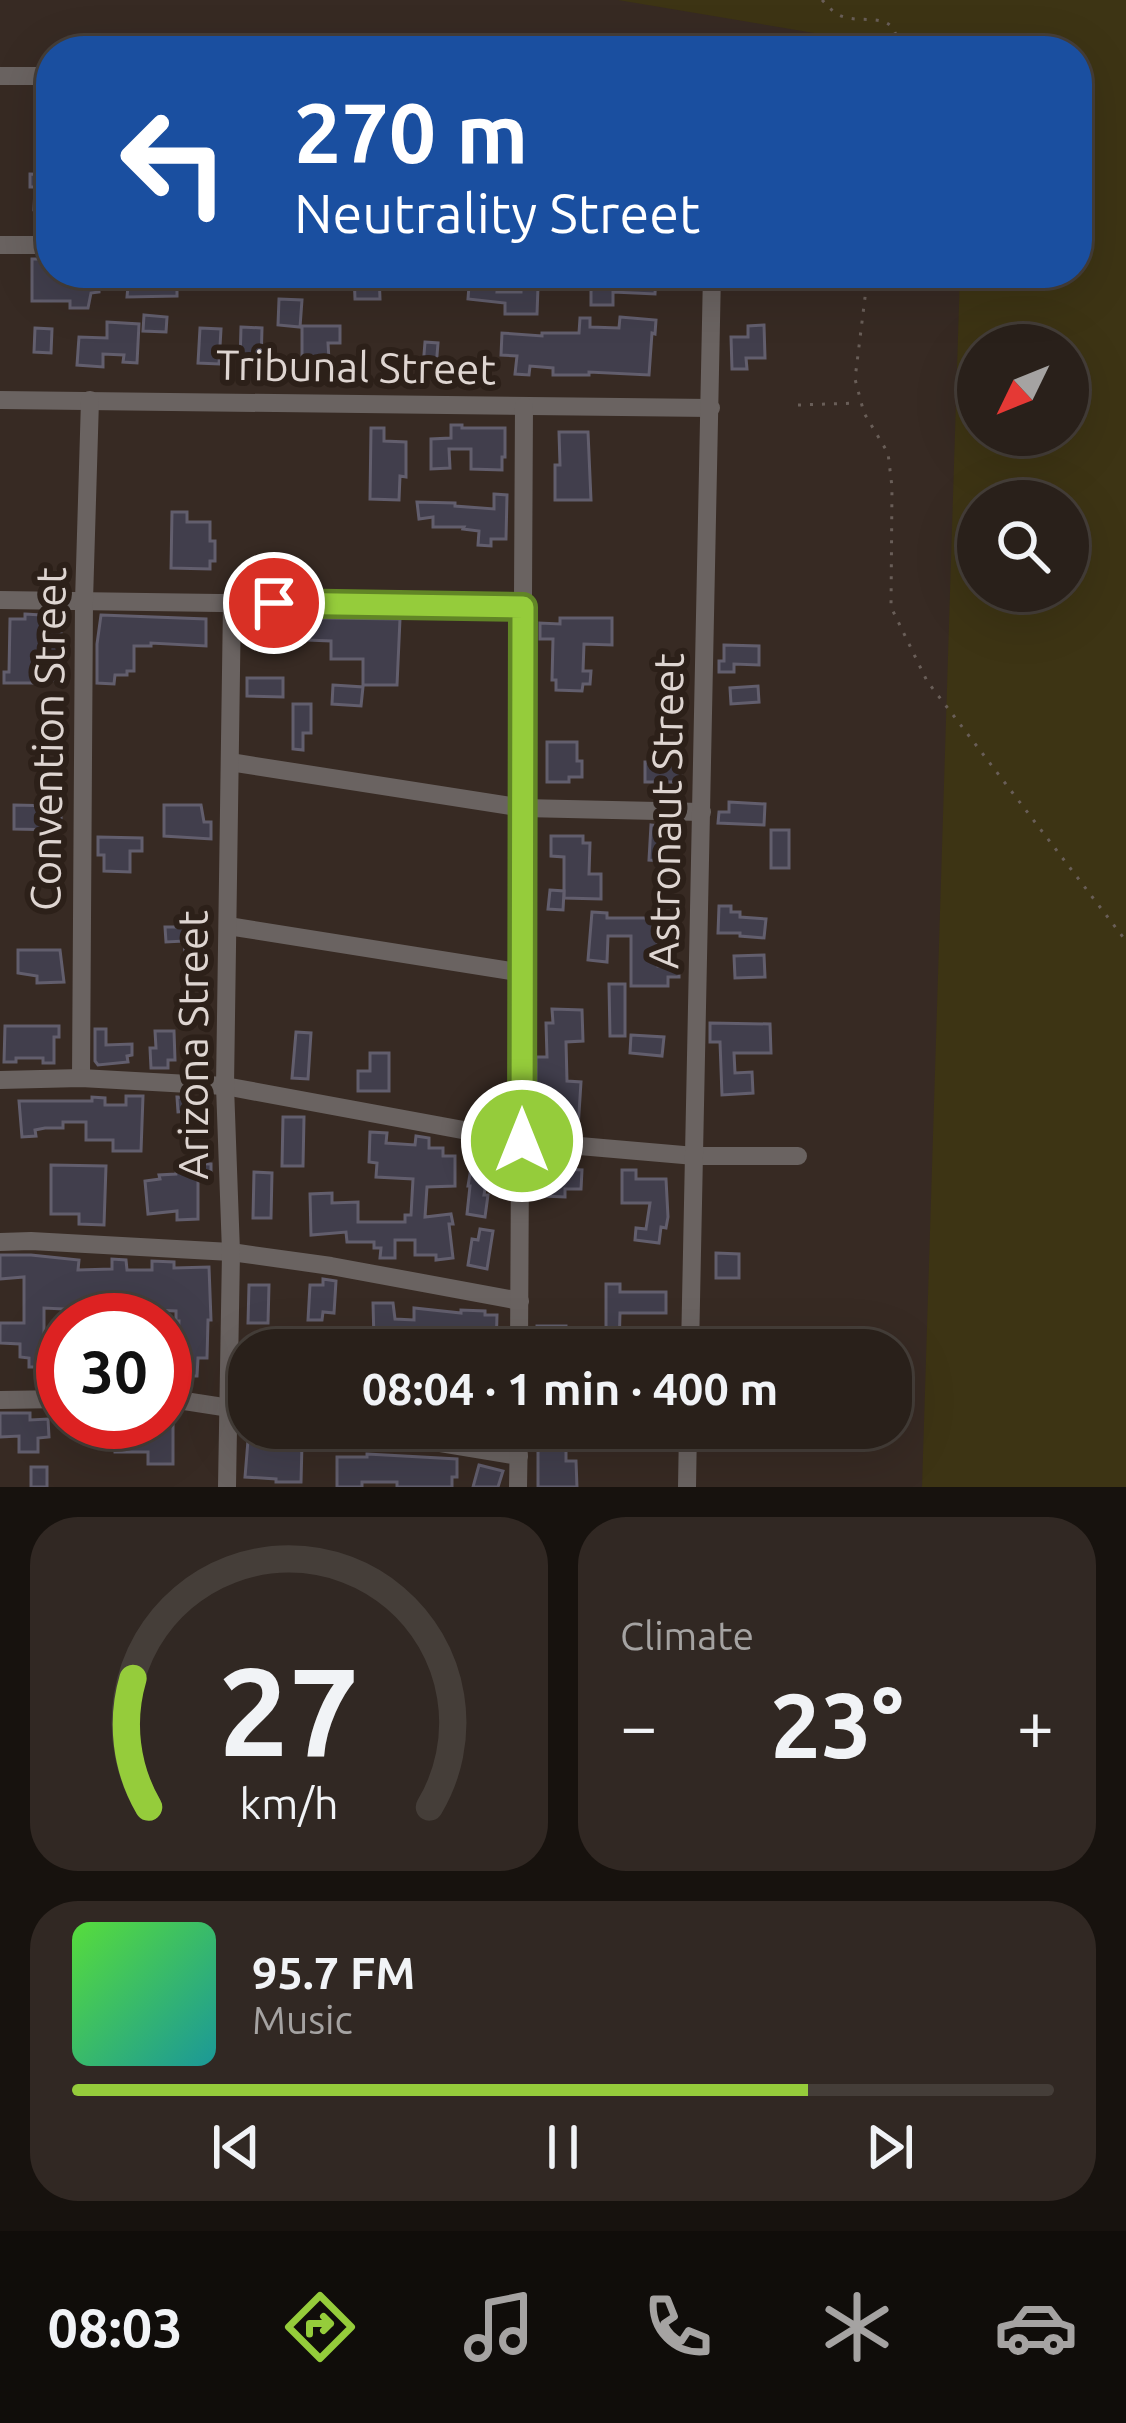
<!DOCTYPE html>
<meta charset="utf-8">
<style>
body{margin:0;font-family:Ubuntu,sans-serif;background:#312823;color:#f1f3f6;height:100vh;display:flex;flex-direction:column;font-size:45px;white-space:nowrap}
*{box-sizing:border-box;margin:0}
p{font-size:39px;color:#a5a3a2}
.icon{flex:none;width:66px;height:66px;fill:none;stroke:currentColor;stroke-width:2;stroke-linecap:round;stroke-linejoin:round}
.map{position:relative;height:1487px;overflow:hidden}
.details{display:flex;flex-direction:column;gap:30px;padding:30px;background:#17120e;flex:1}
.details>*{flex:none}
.top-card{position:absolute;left:36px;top:36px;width:1056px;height:252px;border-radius:48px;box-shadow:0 12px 48px #0002,0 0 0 3px #453e39;background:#1a4fa0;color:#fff;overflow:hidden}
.needle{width:78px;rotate:227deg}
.controls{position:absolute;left:957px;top:324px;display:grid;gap:24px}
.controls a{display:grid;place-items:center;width:132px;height:132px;border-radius:50%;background:#29201a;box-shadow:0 12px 48px #0002,0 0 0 3px #453e39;font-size:60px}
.speed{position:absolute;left:36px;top:1293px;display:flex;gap:24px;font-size:60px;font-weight:700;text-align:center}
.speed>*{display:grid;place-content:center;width:156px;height:156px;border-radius:50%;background:#29201a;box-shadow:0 12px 48px #0002,0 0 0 3px #453e39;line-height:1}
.speed .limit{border:18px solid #d22;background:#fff;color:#111}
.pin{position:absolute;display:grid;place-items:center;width:102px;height:102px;color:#fff;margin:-51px;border:6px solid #fff;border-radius:50%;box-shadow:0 3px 12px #0007}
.me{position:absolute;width:132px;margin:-66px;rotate:0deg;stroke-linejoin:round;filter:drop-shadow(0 0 9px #0008)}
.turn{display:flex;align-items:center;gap:42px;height:252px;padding:0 60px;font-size:54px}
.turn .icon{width:156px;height:156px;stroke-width:2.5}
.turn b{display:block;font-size:84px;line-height:102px}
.big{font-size:90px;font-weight:600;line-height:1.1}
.details .tile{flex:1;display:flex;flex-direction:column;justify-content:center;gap:18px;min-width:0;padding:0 42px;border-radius:48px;background:#312823}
.details .dial{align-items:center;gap:0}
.dial svg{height:312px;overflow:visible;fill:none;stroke:#453e39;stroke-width:7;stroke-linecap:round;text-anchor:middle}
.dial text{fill:#f1f3f6;stroke:none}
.song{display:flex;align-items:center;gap:36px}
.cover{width:144px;height:144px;border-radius:18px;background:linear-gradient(135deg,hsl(110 70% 55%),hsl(180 70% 35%))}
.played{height:12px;border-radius:6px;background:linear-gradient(90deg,#95cc3b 75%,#453e39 75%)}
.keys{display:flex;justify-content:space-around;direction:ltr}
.heat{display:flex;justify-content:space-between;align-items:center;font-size:66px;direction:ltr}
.details .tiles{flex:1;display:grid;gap:30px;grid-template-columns:1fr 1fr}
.tile:last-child{grid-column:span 2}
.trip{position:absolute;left:228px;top:1329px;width:684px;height:120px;border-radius:48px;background:#29201a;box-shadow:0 12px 48px #0002,0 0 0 3px #453e39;font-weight:600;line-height:120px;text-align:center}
.tab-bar{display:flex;height:192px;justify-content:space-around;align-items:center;background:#100d0a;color:#a5a3a2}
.tab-bar .icon{width:84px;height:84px}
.tab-bar .current{color:#95cc3b}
.tab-bar b{font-size:54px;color:#f1f3f6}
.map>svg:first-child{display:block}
.sand{fill:#3d3414;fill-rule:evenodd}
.building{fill:#413e4c;stroke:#625e6d;stroke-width:3}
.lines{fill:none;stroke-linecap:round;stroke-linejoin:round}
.path{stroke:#695e58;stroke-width:3;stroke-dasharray:3 9;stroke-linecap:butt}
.minor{stroke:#6a6361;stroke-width:18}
.route-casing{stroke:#618526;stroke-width:30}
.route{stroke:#95cc3b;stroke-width:21}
.labels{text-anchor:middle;stroke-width:12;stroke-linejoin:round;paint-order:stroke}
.street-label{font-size:42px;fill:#ded5d1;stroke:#2c2019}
</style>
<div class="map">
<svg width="1126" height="1487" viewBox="0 0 1126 1487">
<rect width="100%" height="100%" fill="#372a23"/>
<path class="sand" d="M618,0H1126V1487H922L960,273H1077V51H921ZM978,345H1068V435H978ZM978,501H1068V591H978Z"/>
<g class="building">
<path d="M30,174L51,175V212L34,210L35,187H30Z"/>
<path d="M32,259H51V273H87V281H99V292L91,293L88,308H70V301H32Z"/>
<path d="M109,273H208V287H177V296L127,297L128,286H108Z"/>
<path d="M354,273H379L380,299H355Z"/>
<path d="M470,273H499L497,292H521V287H538L537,314H505V303L468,299Z"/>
<path d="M620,273H656L655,294L613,292V305H591V275L619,276Z"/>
<path d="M279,299L302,300L300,327L278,325Z"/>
<path d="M144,315L167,317L166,332L143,331Z"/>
<path d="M620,317L656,320L655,334L652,333L649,375L589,372V375H553V368L530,366L529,375L515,374L517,356L501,355L502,333L542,336V333H579L580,318H590V327L619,328Z"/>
<path d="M107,322L139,324L137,363L123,362L124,355L103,354V367L77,365L79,337L107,338Z"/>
<path d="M764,325L765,358H746L747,369H732L731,337H748V326Z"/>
<path d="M302,326H340V343H328L329,360H302Z"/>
<path d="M241,327L262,328L261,364L240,363Z"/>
<path d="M35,328L52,329L51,353L34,352Z"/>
<path d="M200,328L221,329L219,364L198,363Z"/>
<path d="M425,342L438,343L436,368L423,367Z"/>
<path d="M451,425H462V428H505V457H502V470L471,469V449H449L450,468L431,469V439L451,438Z"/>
<path d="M371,428H384V441L406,442V477L400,476L399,500L370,499Z"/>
<path d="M559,432H588L591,500H555V465H560Z"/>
<path d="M494,494L507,495L506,539H491V546L478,545L479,531L463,529L464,527H433V517L419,519L417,502L455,503V506L494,509Z"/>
<path d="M172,512H187V522H210V541H215V561H210V569L171,568Z"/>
<path d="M25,614L57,616V628H61V680H47V683H4V672H9L10,619H25Z"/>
<path d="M101,615L206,619V646L151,643V646H134V671H127V675H115L114,684L97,683V644Z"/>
<path d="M252,617L400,619L397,685H363V659H331V641L282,639V647L268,648L267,630H252Z"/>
<path d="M560,618H612V645L584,644L583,671H591L590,684H583L582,691L556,690V680H552L553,639H540V623L560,624Z"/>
<path d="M724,645L759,646V665L734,664V672H719V661H724Z"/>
<path d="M247,678H283V697L247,696Z"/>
<path d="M333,685L363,687L361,706L332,704Z"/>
<path d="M758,686L759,702L731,704L730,688Z"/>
<path d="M293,704H311V733H303V750L293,749Z"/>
<path d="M547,742H577V761H582V777H569V782H547Z"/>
<path d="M653,750H680L681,782H645V762H654Z"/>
<path d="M729,802L765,804L764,825L718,823L719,812H729Z"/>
<path d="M14,805L55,806V817H61V830L14,829Z"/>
<path d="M164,805H201L204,822H211V839L164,836Z"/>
<path d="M651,825L662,826V832L681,833L679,862L649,860Z"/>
<rect x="771" y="830" width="18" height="38"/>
<path d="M551,836H583V843H590L589,874H601V899L564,898V857L551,856Z"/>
<path d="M98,837L142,838V851H130V872L104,871V855H98Z"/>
<path d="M550,890L564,891L563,910L548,909Z"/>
<path d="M719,906H731V912H740V917L766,919L764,938L740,936V933H718Z"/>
<path d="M592,912L607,913V918H676L677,934H658V966H679V977H668V986H631V936H608L607,962L588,960Z"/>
<path d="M204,921V936H198L199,954H185L184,941L166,942L165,927H176V922Z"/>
<path d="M18,950H60L64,982L37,983V976L18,973Z"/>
<path d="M764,955L765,977L735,978L734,956Z"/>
<path d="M609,984H625V1036H610Z"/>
<path d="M552,1009L582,1010L583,1041L566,1042L567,1081L581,1082L578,1129L564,1128L565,1113H536V1057H547L546,1023H553Z"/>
<path d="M710,1023L770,1024L771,1053H734L735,1073L752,1072L753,1093L722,1095L720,1042H710Z"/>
<path d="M5,1026H59V1037H54V1063H43V1058H16V1062H4Z"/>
<path d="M95,1029H106V1045L132,1044V1055L127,1056L128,1062L98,1065L95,1061Z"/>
<path d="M155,1031H174L175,1060H168V1068H151L150,1048H156Z"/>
<path d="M296,1032L311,1033L308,1079L292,1078Z"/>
<path d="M631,1035L664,1037L662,1056L630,1053Z"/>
<path d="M370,1053H389V1091H358V1071H370Z"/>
<path d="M126,1096H143L141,1151H113V1140H86V1122H63V1128H45L35,1130L36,1136L22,1137L19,1101H92V1097L105,1098V1105H126Z"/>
<path d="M177,1097L207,1099L208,1135H191L190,1111L178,1112Z"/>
<path d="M283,1117H304L303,1166H282Z"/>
<path d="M370,1132L387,1133L386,1143L415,1145L416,1136L429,1138V1148H443V1156H455V1186L427,1187L425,1217L451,1214L453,1224H449L453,1258L436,1260V1255H415V1240H395V1258H380L381,1248H374V1242H347L346,1232L311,1235L310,1194L332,1193V1203L358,1202V1222H405V1215H411L413,1179L376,1177L377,1163L369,1162Z"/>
<path d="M474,1150L491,1153L484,1195H488L485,1217L467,1214L470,1186H468Z"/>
<path d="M177,1163L211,1164V1178L198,1177V1219L177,1220V1211L148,1214L145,1181L160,1179L159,1175L176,1174Z"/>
<path d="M51,1165L106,1166L104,1225L79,1224V1214H51Z"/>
<path d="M544,1168L582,1170L581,1189H565V1197L543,1196Z"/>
<path d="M622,1170H636V1179H666L668,1217L666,1228L661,1227L659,1243L635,1240L636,1228L646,1229L650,1203H622Z"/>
<path d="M254,1172L272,1173L271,1218H253Z"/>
<path d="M480,1229L493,1231L487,1269L468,1265L472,1239L478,1240Z"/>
<path d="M716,1253L739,1254V1278H716Z"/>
<path d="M0,1255H31L79,1260L78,1270L112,1269V1259L126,1260L127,1270H152V1261L174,1262V1268L209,1267L211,1320H208L207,1358H198L197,1376H177L179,1321H176V1311L151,1310V1308H108V1315L84,1316V1310L44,1308V1367H29V1358L20,1357V1344L0,1343V1323H24V1277L0,1279Z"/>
<path d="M323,1279L336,1281L334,1313L323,1312L322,1320H308L310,1285H323Z"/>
<path d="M606,1284H620V1292H666V1313H620L619,1350H606Z"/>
<path d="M249,1285H269L268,1323H248Z"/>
<path d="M373,1303H393L395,1319L414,1320V1308L461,1313V1310L485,1311V1315H497L496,1350H435L436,1345L399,1343V1340H374Z"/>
<path d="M537,1326H566V1346H557V1350H537Z"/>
<path d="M0,1413H30V1420L48,1419L49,1437L38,1438V1452H19V1436L0,1437Z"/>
<path d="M114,1422H173V1464H148V1452H115Z"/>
<path d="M249,1428L273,1430L272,1444H302L301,1482H276V1479L245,1477Z"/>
<path d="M532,1428H549V1447H566V1461H576L577,1487H538V1441H532Z"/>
<path d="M623,1428H654V1439H624Z"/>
<path d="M367,1454L457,1459V1477H452V1487H397V1482H362V1487H337V1457H367Z"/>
<path d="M479,1465L503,1471L498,1487H473Z"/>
<rect x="31" y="1467" width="16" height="20"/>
</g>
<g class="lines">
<g class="path">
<path d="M822,0C827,5 831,10 837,14C862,28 898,4 898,51"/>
<path d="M868,273L855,379L864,413L888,453L892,487L891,607L927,681L1126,941"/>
<path d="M798,405L858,403"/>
</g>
<g class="minor">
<path d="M0,76H51"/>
<path d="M0,245H51"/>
<path d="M0,400L711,408"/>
<path d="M0,600L523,607"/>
<path d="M230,762L523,808L702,812"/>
<path d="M228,926L523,973"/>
<path d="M81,1078L84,601L90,400"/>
<path d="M0,1080L81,1078L225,1086L522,1141L695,1156H798"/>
<path d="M0,1242L31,1241L231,1252L331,1266L520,1301"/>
<path d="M519,1350L524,406"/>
<path d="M690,1350L712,273"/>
<path d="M165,1398L249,1411"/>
<path d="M0,1400L63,1399"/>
<path d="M350,1428L519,1456"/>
<path d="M227,1487L231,1252L225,1086L232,603"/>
<path d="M518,1487L519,1428"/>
<path d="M687,1487L688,1428"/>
</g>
</g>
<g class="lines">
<g class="route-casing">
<path id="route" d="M274,603L523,607L522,1141"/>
</g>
<use href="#route" class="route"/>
</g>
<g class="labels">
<g class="street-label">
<text transform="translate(356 367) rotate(1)" y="15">Tribunal Street</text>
<text transform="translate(48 739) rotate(-89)" y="15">Convention Street</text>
<text transform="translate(666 811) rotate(-89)" y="15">Astronaut Street</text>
<text transform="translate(193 1045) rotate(-90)" y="15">Arizona Street</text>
</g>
</g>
</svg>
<div class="controls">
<a><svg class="needle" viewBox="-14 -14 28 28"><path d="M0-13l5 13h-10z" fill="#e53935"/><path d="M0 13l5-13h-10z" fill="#a5a3a2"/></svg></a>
<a><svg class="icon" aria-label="search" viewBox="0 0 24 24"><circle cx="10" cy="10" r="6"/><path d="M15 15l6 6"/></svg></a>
</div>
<div class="speed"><div class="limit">30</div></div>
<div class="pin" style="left:274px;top:603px;background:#d93025"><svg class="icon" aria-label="arrive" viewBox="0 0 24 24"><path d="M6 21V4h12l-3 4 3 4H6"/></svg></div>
<svg class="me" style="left:522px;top:1141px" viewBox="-20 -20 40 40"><circle r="17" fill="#95cc3b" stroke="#fff" stroke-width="3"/><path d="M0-11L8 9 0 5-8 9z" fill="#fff"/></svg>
<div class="trip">08:04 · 1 min · 400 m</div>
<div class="top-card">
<div class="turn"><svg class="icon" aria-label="left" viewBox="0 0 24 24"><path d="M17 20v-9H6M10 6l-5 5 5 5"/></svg><div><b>270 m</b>Neutrality Street</div></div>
</div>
</div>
<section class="details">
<div class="tiles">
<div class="tile dial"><svg viewBox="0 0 100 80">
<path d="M14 69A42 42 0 1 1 86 69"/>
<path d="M14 69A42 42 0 0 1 10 36" stroke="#95cc3b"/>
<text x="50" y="56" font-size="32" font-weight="700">27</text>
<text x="50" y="72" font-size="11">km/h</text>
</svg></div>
<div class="tile"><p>Climate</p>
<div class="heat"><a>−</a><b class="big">23°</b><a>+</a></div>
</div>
<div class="tile">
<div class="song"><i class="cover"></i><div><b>95.7 FM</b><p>Music</p></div></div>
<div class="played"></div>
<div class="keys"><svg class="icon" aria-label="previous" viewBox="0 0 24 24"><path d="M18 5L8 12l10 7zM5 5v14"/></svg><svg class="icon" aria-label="pause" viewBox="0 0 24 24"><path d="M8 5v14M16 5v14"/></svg><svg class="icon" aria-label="next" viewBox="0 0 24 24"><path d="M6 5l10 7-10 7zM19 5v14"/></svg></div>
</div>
</div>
</section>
<nav class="tab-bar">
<b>08:03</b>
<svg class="icon current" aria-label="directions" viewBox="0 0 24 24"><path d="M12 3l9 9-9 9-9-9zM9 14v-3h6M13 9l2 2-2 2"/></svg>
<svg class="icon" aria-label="music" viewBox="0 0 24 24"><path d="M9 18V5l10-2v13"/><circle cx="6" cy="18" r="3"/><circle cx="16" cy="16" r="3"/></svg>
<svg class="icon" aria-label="phone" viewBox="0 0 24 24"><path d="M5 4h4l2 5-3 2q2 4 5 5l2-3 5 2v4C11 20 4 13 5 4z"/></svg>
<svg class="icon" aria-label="climate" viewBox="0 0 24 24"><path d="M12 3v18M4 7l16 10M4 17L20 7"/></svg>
<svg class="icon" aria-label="car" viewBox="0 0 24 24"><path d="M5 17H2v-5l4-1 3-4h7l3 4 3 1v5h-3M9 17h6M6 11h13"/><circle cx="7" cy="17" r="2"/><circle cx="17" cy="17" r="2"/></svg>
</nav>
